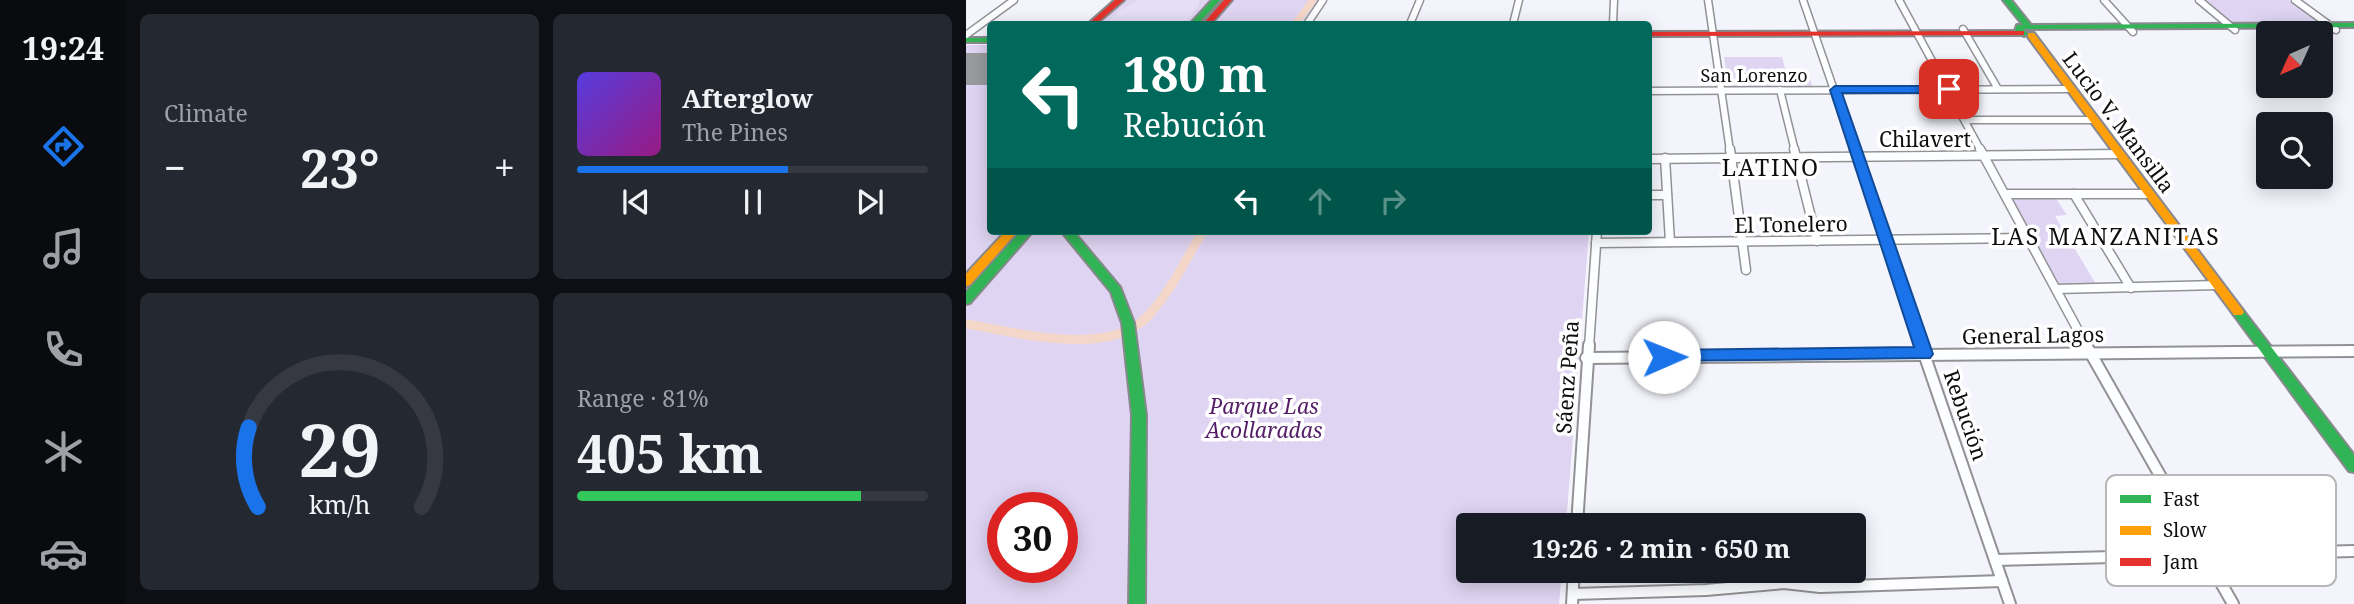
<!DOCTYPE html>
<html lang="en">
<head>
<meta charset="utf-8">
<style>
  body { margin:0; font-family:"Noto Serif",serif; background:#242831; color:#f1f3f6; height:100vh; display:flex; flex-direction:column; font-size:26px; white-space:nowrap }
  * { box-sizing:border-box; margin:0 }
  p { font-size:23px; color:#9ea1a6 }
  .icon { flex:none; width:38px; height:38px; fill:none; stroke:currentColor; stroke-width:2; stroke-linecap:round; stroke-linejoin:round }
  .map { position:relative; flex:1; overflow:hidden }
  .panel { display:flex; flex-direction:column; gap:14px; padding:14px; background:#0d0f14; width:840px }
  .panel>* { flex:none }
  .top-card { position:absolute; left:21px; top:21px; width:665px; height:214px; border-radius:7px; box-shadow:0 4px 18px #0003; background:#00695c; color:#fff; overflow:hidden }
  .needle { width:46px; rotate:225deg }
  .buttons { position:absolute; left:1290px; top:21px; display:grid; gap:14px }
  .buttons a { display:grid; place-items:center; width:77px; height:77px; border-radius:7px; background:#171b24; box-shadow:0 4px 18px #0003; font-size:35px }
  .speed { position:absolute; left:21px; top:492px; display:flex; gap:14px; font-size:35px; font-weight:700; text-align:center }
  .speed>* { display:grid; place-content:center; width:91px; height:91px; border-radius:50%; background:#171b24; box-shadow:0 4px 18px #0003; line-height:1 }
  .speed .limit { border:10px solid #d22; background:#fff; color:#111 }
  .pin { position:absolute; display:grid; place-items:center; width:60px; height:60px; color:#fff; margin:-30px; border-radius:14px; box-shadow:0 4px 10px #0006 }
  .me { position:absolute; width:77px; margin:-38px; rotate:89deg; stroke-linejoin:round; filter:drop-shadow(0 0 5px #0008) }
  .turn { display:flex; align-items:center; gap:24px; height:147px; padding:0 21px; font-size:32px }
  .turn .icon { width:91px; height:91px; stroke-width:2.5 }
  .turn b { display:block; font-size:49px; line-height:60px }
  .lanes { display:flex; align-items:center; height:66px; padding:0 21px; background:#0003; justify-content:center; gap:35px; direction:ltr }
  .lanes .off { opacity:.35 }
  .big { font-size:52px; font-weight:700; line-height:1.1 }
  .panel .card { flex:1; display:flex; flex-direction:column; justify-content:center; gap:10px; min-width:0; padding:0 24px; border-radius:10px; background:#242831 }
  .panel .dial { align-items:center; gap:0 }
  .dial svg { height:182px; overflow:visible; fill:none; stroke:#363941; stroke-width:7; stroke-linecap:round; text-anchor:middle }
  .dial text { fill:#f1f3f6; stroke:none }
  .song { display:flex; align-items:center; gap:21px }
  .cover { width:84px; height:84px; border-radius:10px; background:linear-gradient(135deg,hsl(250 70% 55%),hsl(310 70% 35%)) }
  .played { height:7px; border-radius:4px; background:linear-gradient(90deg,#1a73e8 60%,#363941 60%) }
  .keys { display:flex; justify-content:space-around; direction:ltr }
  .heat { display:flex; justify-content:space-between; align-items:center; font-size:38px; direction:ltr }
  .charge { height:10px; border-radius:5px; background:linear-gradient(90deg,#34c759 81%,#363941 0) }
  .panel .tiles { flex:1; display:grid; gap:14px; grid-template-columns:repeat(2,1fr) }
  .trip { position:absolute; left:490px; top:513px; width:410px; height:70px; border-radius:7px; background:#171b24; box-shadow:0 4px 18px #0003; font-weight:700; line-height:70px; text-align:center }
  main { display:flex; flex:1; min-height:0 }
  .tabs { display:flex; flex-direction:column; width:126px; justify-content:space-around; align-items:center; background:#090b0e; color:#9ea1a6 }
  .tabs .icon { width:49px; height:49px }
  .tabs .current { color:#1a73e8 }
  .tabs b { font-size:32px; color:#f1f3f6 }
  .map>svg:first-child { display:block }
  .green { fill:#dfd4f2; fill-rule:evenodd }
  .pitch { fill:#e4def6 }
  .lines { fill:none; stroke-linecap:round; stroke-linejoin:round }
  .canal-far1 { stroke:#f5d7ca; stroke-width:7 }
  .canal { stroke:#f5d7ca; stroke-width:9 }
  .building { fill:#999b9f }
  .street-far2-casing { stroke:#929295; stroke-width:9 }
  .street-far1-casing { stroke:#929295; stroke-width:11 }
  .street-casing { stroke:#929295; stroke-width:14 }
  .fast-casing { stroke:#88898c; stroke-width:4 }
  .slow-casing { stroke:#88898c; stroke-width:4 }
  .jam-casing { stroke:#88898c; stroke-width:4 }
  .street-far2 { stroke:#fdfeff; stroke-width:6 }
  .street-far1 { stroke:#fdfeff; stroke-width:8 }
  .street { stroke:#fdfeff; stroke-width:10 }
  .fast { fill:#30b455; fill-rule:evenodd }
  .slow { fill:#ff9f0a; fill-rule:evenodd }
  .jam { fill:#e5322d; fill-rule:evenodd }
  .route { fill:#1a73e8; stroke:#114b97; stroke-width:2 }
  .labels { text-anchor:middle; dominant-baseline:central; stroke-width:7; stroke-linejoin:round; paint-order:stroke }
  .far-street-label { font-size:18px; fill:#0e0e0e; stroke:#fff }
  .street-label { font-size:21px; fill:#0e0e0e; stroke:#fff }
  .park-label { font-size:21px; font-style:italic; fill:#541e67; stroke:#fff }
  .neighbourhood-label { font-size:23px; letter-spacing:2px; fill:#0e0e0e; stroke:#fff }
  .key { fill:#fff; stroke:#b7b7b7; stroke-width:2 }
  .key-label { font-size:19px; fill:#0e0e0e }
</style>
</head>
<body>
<main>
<nav class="tabs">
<b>19:24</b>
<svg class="icon current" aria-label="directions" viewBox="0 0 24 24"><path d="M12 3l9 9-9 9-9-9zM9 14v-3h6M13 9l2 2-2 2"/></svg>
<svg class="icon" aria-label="music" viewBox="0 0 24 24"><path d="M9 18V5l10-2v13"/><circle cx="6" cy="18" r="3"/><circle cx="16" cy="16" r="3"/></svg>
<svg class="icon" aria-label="phone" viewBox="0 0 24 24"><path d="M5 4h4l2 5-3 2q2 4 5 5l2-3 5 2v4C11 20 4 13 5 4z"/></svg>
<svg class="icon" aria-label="climate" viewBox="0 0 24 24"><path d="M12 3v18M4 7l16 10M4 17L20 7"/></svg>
<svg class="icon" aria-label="car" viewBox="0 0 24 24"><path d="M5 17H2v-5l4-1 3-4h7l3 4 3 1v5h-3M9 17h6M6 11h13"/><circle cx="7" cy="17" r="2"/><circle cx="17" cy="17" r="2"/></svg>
</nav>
<section class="panel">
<div class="tiles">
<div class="card"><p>Climate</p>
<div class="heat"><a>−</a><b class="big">23°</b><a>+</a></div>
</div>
<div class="card">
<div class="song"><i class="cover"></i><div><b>Afterglow</b><p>The Pines</p></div></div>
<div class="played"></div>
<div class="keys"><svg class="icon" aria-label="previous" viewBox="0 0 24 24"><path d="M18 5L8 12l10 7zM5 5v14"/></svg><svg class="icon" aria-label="pause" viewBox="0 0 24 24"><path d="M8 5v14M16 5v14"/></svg><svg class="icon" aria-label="next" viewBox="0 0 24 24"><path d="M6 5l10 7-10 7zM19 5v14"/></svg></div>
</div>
<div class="card dial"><svg viewBox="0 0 100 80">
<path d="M14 69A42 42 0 1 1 86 69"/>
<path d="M14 69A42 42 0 0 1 10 34" stroke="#1a73e8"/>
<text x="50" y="56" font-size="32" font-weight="700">29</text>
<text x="50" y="72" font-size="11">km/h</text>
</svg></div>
<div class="card"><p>Range · 81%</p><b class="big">405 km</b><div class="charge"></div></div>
</div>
</section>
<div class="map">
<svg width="1388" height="604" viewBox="0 0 1388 604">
  <rect width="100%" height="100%" fill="#f4f5fc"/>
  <g class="green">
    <polygon points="160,0 352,0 335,24 133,24"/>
    <polygon points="1238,0 1323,0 1355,24 1267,25"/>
    <path d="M0,45h24v186h599l-23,294h-98v45l94,1 -3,33h-593zM37,508h59v59h-59z"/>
    <polygon points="758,57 816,57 821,75 843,75 846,86 762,86"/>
    <polygon points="1045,197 1089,197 1101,215 1089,216 1130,284 1093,284"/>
  </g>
  <path class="pitch" d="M173,0h60c1,9 -11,18 -17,24h-77l16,-15z"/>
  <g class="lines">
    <polyline class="canal-far1" points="329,24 347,0"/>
    <path class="canal" d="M0,324c50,8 141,34 181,-7 23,-24 39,-58 56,-86"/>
  </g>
  <rect class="building" x="0" y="53" width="24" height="32"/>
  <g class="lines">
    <g class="street-far2-casing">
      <g id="street-far2">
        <polyline points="742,0 764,151"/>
        <polyline points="837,0 889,151"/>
        <polyline points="933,0 1015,151"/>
        <polyline points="1138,0 1167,32"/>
        <polyline points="1233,0 1269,30"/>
        <polyline points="1329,0 1370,30"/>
        <polyline points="341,24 357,0"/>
        <polyline points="444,24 454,0"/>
        <polyline points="547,24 553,0"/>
        <polyline points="647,24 648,0"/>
        <polyline points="997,29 1032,89"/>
        <polyline points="0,35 48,0"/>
        <polyline points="814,90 829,151"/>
        <polyline points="682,91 1103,89"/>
        <polyline points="999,120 1127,120"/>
      </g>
    </g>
    <g class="street-far1-casing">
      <g id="street-far1">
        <polyline points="764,149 780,270"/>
        <polyline points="828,149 851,241"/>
        <polyline points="888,149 956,347"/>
        <polyline points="1014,149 1121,347"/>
        <polyline points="699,158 704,242"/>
        <polyline points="682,159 1153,154"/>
        <polyline points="1039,194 1182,194"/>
        <polyline points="1108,194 1165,288"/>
        <polyline points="682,195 701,195"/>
        <polyline points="630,243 1063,238"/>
        <polyline points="1090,289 1252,285"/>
        <polyline points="623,347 631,231"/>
      </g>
    </g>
    <g class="street-casing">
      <g id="street">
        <polyline points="955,345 1044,604"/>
        <polyline points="1120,345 1267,604"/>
        <polyline points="620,358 1388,351"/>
        <polyline points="611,525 623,345"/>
        <polyline points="1029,560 1388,551"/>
        <polyline points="607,594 740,590 818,583 854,587 1036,581"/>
        <polyline points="606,604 608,570"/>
      </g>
    </g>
    <g class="fast-casing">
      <g id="fast">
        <polygon points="246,0 254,0 232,24 224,24"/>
        <polygon points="1037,0 1045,0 1065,25 1388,23 1388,27 1057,29 1062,34 1058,36 1049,31 1051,25 1057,25"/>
        <rect x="0" y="38" width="24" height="4"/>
        <polygon points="55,231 67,231 4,303 0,304 0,292"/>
        <polygon points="95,231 107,231 154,287 168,323 180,415 179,604 163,604 166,415 156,323 145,292"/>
        <polygon points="1272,307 1276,309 1388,455 1388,472 1383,471 1268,315 1266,312"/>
      </g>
    </g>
    <g class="slow-casing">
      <g id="slow">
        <polygon points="1062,33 1068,33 1276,309 1278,312 1276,315 1268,315 1062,37"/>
        <polygon points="40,231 52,231 4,285 0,286 0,274"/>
      </g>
    </g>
    <g class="jam-casing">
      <g id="jam">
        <polygon points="149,0 158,0 130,24 122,24"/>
        <polygon points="258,0 266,0 245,24 237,24"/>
        <polygon points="1058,31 1058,35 1055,35 682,36 682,32"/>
      </g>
    </g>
    <use href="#street-far2" class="street-far2"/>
    <use href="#street-far1" class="street-far1"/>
    <use href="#street" class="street"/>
    <use href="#fast" class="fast"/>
    <use href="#slow" class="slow"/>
    <use href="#jam" class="jam"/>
  </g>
  <polygon class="route" points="869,86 983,86 988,89 983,93 876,93 967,354 964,358 692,361 690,357 692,352 698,350 948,347 864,90"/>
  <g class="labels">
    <g class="far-street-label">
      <text x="788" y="75">San Lorenzo</text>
    </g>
    <g class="street-label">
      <text transform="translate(1153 122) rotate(53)">Lucio V. Mansilla</text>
      <text x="959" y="139">Chilavert</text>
      <text transform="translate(825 224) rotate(-1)">El Tonelero</text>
      <text transform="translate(1067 335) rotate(-1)">General Lagos</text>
      <text transform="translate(601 377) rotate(-86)">Sáenz Peña</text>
      <text transform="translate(1000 415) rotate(71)">Rebución</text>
    </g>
    <g class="park-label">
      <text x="298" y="406">Parque Las<tspan x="298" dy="24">Acollaradas</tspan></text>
    </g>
    <g class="neighbourhood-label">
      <text x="805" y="167">LATINO</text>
      <text x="1140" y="236">LAS MANZANITAS</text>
    </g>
  </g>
  <rect x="1140" y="475" width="230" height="111" rx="10" class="key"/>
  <rect x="1154" y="495" width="31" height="8" fill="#30b455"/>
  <rect x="1154" y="526" width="31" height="9" fill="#ff9f0a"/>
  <rect x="1154" y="558" width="31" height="8" fill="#e5322d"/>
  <g class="key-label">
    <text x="1197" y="506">Fast</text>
    <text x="1197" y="537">Slow</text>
    <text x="1197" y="569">Jam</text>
  </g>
</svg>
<div class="buttons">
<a><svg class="needle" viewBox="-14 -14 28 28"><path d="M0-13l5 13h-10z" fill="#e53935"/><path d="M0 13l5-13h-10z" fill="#9ea1a6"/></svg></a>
<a><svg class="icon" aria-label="search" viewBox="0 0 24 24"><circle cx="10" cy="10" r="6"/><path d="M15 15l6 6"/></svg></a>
</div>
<div class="speed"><div class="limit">30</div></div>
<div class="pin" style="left:983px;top:89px;background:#d93025"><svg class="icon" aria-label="arrive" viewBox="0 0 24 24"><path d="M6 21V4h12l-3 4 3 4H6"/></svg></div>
<svg class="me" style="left:698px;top:357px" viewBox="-20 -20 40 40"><circle r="19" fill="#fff"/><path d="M0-13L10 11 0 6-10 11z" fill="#1a73e8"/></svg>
<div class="trip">19:26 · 2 min · 650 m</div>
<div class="top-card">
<div class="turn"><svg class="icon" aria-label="left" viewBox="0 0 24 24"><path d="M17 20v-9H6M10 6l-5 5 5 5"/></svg><div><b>180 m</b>Rebución</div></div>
<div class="lanes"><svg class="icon" aria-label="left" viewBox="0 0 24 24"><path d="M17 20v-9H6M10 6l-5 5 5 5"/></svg><svg class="icon off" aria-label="ahead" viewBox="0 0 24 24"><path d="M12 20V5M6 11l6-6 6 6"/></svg><svg class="icon off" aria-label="right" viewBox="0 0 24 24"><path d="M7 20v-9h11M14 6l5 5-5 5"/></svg></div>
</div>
</div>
</main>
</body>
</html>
